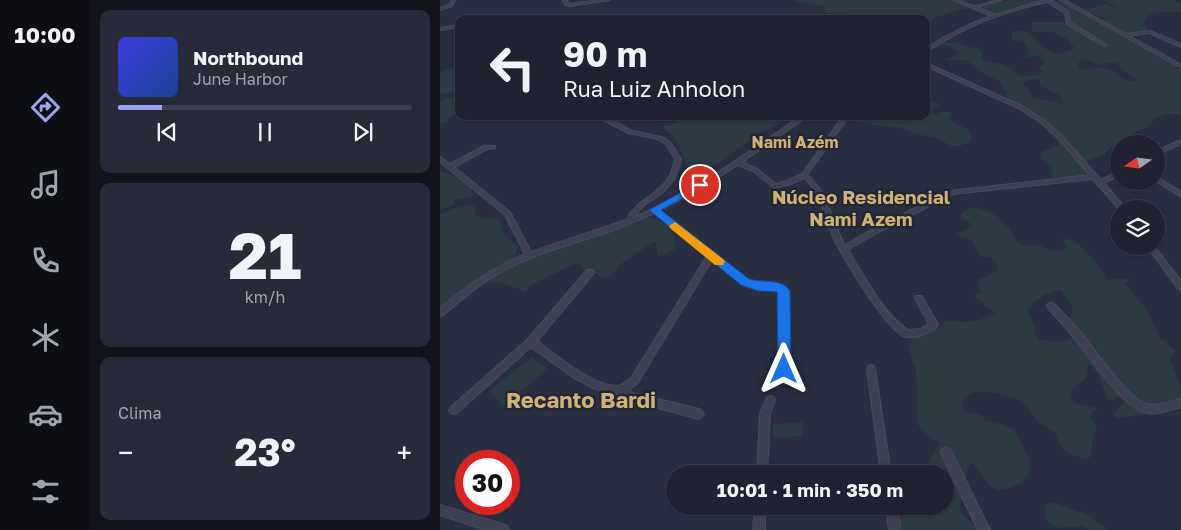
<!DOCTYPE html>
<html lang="pt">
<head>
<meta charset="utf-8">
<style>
  body { margin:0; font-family:"Golos Text",sans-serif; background:#282a39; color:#f1f3f6; height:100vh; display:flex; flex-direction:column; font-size:19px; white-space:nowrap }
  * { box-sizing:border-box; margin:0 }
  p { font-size:16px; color:#a2a4ab }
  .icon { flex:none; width:28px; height:28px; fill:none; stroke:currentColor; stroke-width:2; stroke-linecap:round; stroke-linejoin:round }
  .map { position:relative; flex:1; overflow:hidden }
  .sheet { display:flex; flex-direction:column; gap:10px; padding:10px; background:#12131b; width:350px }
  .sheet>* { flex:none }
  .banner { position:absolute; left:15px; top:15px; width:475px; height:105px; border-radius:10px; box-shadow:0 1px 4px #0004,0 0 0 1px #3d3f4d; background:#202231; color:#f1f3f6; overflow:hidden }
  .needle { width:32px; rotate:256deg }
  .fabs { position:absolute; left:670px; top:135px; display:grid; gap:10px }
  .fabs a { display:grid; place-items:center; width:55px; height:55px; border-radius:50%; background:#202231; box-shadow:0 1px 4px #0004,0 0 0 1px #3d3f4d; font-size:25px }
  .speed { position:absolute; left:15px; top:450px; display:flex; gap:10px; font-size:25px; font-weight:700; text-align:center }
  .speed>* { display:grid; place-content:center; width:65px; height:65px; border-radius:50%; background:#202231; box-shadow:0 1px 4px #0004,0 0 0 1px #3d3f4d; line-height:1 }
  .speed .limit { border:8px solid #d22; background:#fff; color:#111 }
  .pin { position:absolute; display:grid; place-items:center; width:42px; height:42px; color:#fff; margin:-21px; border:2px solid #fff; border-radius:50%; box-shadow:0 1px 5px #0007 }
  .me { position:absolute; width:55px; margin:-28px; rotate:0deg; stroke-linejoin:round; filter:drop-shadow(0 0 4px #0008) }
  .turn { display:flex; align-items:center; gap:18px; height:105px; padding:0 25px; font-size:22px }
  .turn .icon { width:65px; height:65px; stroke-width:2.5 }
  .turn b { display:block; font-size:35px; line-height:42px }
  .big { font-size:38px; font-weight:700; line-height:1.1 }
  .sheet .widget { flex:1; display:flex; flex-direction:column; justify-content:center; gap:8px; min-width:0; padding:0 18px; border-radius:10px; background:#282a39 }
  .sheet .dial { align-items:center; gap:0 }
  .dial b { font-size:65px; line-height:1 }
  .song { display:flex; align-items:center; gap:15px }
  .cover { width:60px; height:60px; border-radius:8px; background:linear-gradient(135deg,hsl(240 70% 55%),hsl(220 70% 35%)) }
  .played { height:5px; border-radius:2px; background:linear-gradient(90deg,#9ca6ef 15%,#3d3f4d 15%) }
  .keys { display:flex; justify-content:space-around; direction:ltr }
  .heat { display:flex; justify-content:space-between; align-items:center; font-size:28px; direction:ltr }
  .trip { position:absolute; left:226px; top:465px; width:288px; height:50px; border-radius:25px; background:#202231; box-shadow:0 1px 4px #0004,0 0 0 1px #3d3f4d; font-weight:700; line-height:50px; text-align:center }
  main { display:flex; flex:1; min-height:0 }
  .tabs { display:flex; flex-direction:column; width:90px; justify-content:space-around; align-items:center; background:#0d0e14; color:#a2a4ab }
  .tabs .icon { width:35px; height:35px }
  .tabs .active { color:#9ca6ef }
  .tabs b { font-size:22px; color:#f1f3f6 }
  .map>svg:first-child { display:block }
  .green { fill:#2c3a42; fill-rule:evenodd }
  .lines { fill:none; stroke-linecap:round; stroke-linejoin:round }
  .minor-casing { stroke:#484a5a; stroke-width:2 }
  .minor { fill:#3e4151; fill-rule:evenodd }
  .route { fill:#1a73e8; stroke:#114b97 }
  .slow { fill:#f59e0b }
  .labels { text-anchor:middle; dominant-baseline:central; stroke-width:5; stroke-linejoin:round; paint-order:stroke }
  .far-neighbourhood-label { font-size:16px; font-weight:bold; fill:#cdb274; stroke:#232636 }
  .neighbourhood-label { font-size:19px; font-weight:bold; fill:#cdb274; stroke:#232636 }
  .near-neighbourhood-label { font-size:22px; font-weight:bold; fill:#cdb274; stroke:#232636 }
</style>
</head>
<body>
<main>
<nav class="tabs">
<b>10:00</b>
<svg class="icon active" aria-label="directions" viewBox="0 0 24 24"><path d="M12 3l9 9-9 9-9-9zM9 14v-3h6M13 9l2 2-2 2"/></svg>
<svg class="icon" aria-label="music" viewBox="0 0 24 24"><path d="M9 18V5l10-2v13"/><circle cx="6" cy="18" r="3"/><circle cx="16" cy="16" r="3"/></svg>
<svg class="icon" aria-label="phone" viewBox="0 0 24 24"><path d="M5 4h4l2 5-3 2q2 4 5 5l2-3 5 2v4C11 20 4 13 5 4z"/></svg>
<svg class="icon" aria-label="climate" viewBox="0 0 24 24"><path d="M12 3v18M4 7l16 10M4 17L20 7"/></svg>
<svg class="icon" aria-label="car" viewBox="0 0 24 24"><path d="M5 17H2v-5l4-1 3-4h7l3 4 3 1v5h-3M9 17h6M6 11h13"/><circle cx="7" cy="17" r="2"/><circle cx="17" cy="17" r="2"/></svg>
<svg class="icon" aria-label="filters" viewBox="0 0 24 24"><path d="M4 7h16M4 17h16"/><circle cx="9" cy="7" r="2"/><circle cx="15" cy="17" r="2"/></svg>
</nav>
<section class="sheet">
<div class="widget">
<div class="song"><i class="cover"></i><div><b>Northbound</b><p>June Harbor</p></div></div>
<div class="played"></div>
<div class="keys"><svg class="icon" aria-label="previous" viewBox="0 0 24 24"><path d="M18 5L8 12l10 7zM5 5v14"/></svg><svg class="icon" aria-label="pause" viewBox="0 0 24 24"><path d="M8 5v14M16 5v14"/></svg><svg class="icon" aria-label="next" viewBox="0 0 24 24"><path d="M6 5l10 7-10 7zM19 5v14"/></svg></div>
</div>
<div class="widget dial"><b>21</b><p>km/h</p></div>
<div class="widget"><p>Clima</p>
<div class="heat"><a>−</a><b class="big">23°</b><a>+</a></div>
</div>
</section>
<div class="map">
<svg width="741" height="530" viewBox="0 0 741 530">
  <rect width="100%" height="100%" fill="#2a2e41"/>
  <g class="green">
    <path d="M354,0h173v2l10,5 -2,2h-13l-36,12v-2h-70c-10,-9 -23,-3 -33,-7l3,-2 -2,-3 -27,-5z"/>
    <path d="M569,0h46l47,20 3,-2 -22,-8 23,-6 16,6 -17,-10h70l6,3v9h-23l-11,4 -3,7 4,8 -18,1 -3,2 38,19 4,5 12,6v52l-3,-2h-10l-13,4 -7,9 -12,5 -4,5 -19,8 -8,9 -18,7c0,3 0,9 -1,12 -4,7 -35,13 -43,12l10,-5 -2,-5 1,-8 -11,-8 -1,-5 3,-3 17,-6 -13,-13 3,-5c-9,-15 -29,-20 -44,-26l-1,-3 2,-5 -8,-12 -21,-10 -11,-11h-23l16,-6 -9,-7 -12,-4 21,-1 2,4 16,2 5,5 -2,5 2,2 23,5 14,11 17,-1 5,-3 -3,-5 6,-4v-2l-8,-5 -15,3 7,-6v-3l-7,-9 -10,-1v-8c22,-8 26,19 45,22 5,1 10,-5 18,-5l-6,-9 -17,-8h-20v-9l2,-1h35l1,-10 -10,-2 -3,-7c-24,-3 -56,21 -76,5l17,-6 13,-1zM644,59l13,5 21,-2 2,6 18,13c-13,3 -20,-9 -32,-13 -10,-3 -17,4 -27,0l-1,-5zM598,79l2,1v6l21,10 2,8 -32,-7v-5l-7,-7v-4z"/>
    <polygon points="19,66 19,91 0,95 0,72"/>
    <polygon points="9,98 16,99 18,105 14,110 15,114 9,118 7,122 0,124 0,101"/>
    <polygon points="486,98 501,105 490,112 496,115 500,112 510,112 512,115 508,119 527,129 532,138 530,142 520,146 510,146 500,139 473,133 461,128 427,124 416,121 425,116 486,116"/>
    <path d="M249,116h110c-18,5 -37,16 -52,26 -15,8 -37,38 -57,24 -7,-5 -8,-13 -11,-20 -3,-8 -11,-14 -17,-20l10,-2z"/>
    <path d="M0,171c13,4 29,9 33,23l-3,4 -16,1v5l-14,6z"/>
    <path d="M33,205l3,3 -1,7 7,4h19c-2,13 7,20 17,27l-3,10 2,6c29,-8 57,-18 85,-29 12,-5 27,-14 40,-15 22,-1 35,10 33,31l-8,5 -9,2 -2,-14h-3l-35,24 -4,7 -9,6 -12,-7 -11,-3 -2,-5 -3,-1 -44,21 -9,8c-27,-13 -34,-13 -58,5 -9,7 -18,12 -26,19v-102l19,-7z"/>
    <path d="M534,207l17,5 6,4 13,13 8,14 6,3 15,-1 10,5 13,1 5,-5 -6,-7c3,0 9,0 12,1 8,6 32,30 33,40l17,-2 9,2 -8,3 22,25 14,30 15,12 -5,10 11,28v15l-30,10 -36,6v-7l10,-11 -5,-3 -8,2 -5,-2c-4,-11 -8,-27 -18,-33l-3,13 -13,11 -3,6c5,14 17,7 27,13l-8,8 1,3 7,6 -4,13 -2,19 -5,2 -12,-3 -10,-5 -10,-19 -16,-10 -10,-14 -11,-9 -27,-7 -19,1 -9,8 1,9 6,4h12l4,7c10,2 22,3 29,10 4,3 6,9 8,13 9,18 15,31 -7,41 -4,2 -10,5 -15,5 -16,-2 -18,-21 -30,-28l-8,29 -2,21 19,18h-81v-24h47v-4l5,-1c5,-10 -5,-18 -5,-27 -8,0 -13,-4 -17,-11l12,-21 -9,-3 -13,-14 -2,-54 -7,-21 3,-12 17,-9 12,-1 4,-7 27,1 24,-8 -22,-18 8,-4 -4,-8 1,-5 16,-7 3,-6 -7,-8 -10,-1 -11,-18 -17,-5 12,-4 6,-5 -2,-3 -8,-5 1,-5zM618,290h3c10,14 15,15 8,32l8,15 -16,4 -22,-1 -4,-6c2,-11 -7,-16 -7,-26l14,-12z"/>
    <polygon points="92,357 108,369 63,406 49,391"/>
    <polygon points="363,422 363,436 333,438 333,424"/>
    <polygon points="612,502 647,514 667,530 648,530 642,526 620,528 607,522 604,512 605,505"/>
  </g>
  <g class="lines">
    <g class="minor-casing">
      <g id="minor">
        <polygon points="12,0 16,0 12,6 0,10 0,8 10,4"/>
        <polygon points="123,0 127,0 128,3 130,4 159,0 170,0 130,6 125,5"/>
        <path d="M514,0c7,0 13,5 20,6 6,0 19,-6 28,-6l-25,7 18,8 39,-12 13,-3h7l-3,1 17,10 2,11 37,23 -4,1 -36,-22 -2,-11 -18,-11c-31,7 -62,17 -91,32 -10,5 -19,12 -30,17v-3c21,-13 42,-24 65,-32z"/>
        <polygon points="620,0 625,0 685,34 710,31 741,44 741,47 709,33 689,36 741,65 741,68"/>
        <polygon points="19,25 19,27 0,30 0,28"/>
        <path d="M486,63l96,43 22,14 18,16 39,44 18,-9v5l-15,7 22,26h-7l-26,-30 -140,15 -78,40 -27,16c16,26 35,63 60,80l12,-1 9,-5 -14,-26 1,-2h6l16,29c-4,5 -10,8 -16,10 -6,2 -13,3 -19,1 -19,-9 -63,-83 -72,-104 -8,-19 -10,-40 -27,-54l-13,6 -16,4 -22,-17 -15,-6 -38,24 -41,22 89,69 10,3 23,1c4,1 5,4 7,7v78l-2,13 -3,1 -3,-1 -2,-3 2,-87 -1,-2 -21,-1 -16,-5 -30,-24 -75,124 -8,6 4,3 66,16 3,2 2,3 -2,3 -3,2 -68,-18 -12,-7 -9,-1 -15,-4 -24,-13 -40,-29 -74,66 -3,1 -3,-1 -2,-3 2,-3 77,-68 59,-69h6l1,2 -1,2 -56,67c18,14 57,46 81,45 4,-1 9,-5 13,-8l76,-122 -53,-43 -37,16 -74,24 -29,12 -29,16 -42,34 -3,1v-8c26,-22 53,-41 85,-54l-20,-39 -65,-53v-5l10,7 34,-18h11v2l-8,1 -33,18 56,45 21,40 95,-32c9,-18 28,-23 40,-39 6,-6 7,-14 9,-22l-9,-15 -8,-5 -30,-6 -32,-17h8l28,15 30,6 8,5 11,17c-4,19 -10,28 -26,39 -8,5 -16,10 -20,19 59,-26 113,-64 166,-101h7l-66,46 15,7 19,15 11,-3 15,-7 41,-58h6l-42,59c23,18 24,47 38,70l26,-15 79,-39 140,-16 -32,-37 -18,-16 -22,-14 -92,-42z"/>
        <polygon points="741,140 741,144 716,155 716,151"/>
        <polygon points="716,176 741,192 741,197 716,181"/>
        <polygon points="707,246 714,246 741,281 741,290 738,289"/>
        <path d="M611,303l3,1c10,10 20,20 29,31 14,17 44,63 63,69 11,3 25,-3 35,-5v8c-11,3 -23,8 -34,6 -26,-6 -54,-53 -71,-73 -9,-11 -18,-21 -28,-32l-1,-2 1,-2z"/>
        <polygon points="431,365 434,366 435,369 451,474 441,474 427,369 428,366"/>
        <polygon points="330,396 333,397 335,400 330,414 327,474 317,474 320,414 327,397"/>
        <polygon points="506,448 510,449 550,530 538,530 501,453 502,449"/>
        <polygon points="0,505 63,524 67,526 69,530 45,530 0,515"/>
        <polygon points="315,506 325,506 325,530 313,530"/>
        <polygon points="446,506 457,506 461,530 449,530"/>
      </g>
    </g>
    <use href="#minor" class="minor"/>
  </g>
  <path class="route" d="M260,182l3,1v4l-42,23 88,69c14,4 33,-1 41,12l1,78 -2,4 -5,2 -4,-2 -2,-4 -1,-77 -19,-1 -17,-6 -92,-75z"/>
  <polygon class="slow" points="235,222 283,259 285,262 283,265 275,265 231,229 229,226"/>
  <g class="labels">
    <g class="far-neighbourhood-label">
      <text x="355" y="142">Nami Azém</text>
    </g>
    <g class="neighbourhood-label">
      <text x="421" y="196">Núcleo Residencial<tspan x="421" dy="22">Nami Azem</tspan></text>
    </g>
    <g class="near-neighbourhood-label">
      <text x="141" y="399">Recanto Bardi</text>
    </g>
  </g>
</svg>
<div class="fabs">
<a><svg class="needle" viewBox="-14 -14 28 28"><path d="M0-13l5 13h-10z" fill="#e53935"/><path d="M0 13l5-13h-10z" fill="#a2a4ab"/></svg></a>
<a><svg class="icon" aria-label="layers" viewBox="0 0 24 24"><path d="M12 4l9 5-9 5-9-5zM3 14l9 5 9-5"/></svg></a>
</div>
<div class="speed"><div class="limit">30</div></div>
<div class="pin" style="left:260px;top:185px;background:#d93025"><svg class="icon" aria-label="arrive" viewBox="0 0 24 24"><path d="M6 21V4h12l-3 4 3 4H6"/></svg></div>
<svg class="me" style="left:344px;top:369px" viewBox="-20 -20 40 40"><path d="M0-17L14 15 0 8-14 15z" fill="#1a73e8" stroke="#fff" stroke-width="4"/></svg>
<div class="trip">10:01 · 1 min · 350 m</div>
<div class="banner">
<div class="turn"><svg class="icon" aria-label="left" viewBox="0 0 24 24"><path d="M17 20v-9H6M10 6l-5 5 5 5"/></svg><div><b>90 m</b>Rua Luiz Anholon</div></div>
</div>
</div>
</main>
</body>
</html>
